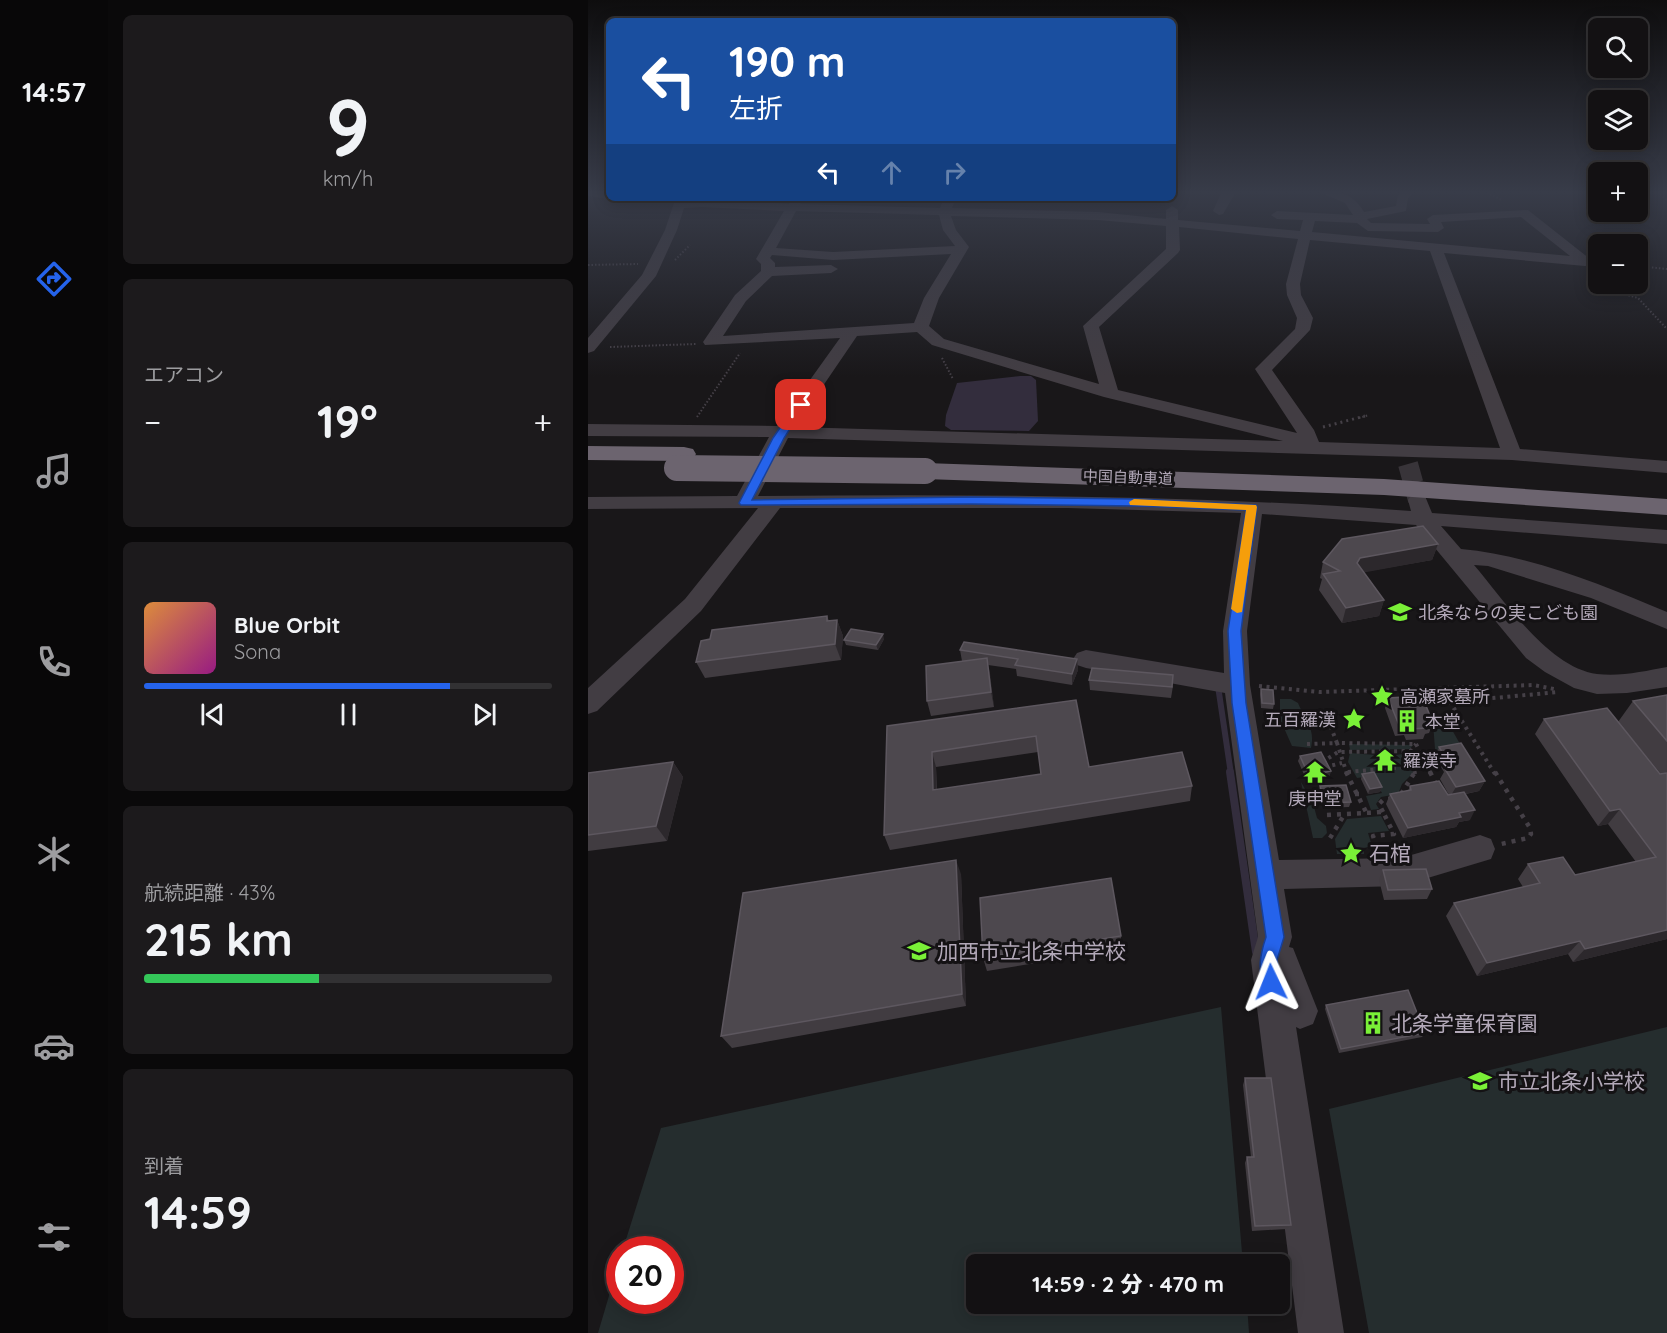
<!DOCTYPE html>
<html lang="ja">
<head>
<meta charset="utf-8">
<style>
  body { margin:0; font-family:Quicksand,"Noto Sans JP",sans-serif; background:#1c1a1c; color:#f1f3f6; height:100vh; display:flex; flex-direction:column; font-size:22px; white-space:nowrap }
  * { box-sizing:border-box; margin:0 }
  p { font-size:20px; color:#9d9da0 }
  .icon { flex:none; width:33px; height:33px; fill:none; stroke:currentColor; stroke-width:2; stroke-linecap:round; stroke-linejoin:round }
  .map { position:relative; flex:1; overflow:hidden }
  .drawer { display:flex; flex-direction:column; gap:15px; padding:15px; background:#0a090a; width:480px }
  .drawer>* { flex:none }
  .banner { position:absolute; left:18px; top:18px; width:570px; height:183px; border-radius:9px; box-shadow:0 3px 15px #0003,0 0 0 2px #323133; background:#1a4fa0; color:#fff; overflow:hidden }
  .fabs { position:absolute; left:1000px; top:18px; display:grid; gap:12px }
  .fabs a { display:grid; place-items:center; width:60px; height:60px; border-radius:9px; background:#131113; box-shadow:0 3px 15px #0003,0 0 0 2px #323133; font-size:30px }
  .speed { position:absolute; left:18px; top:1236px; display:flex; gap:12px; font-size:30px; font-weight:700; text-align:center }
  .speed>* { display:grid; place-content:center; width:78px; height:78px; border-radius:50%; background:#131113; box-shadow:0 3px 15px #0003,0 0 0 2px #323133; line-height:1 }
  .speed .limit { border:9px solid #d22; background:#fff; color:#111 }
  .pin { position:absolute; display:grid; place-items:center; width:51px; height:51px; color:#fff; margin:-26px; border-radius:12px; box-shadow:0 3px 9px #0006 }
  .me { position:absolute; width:66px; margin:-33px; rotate:358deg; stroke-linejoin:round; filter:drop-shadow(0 0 4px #0008) }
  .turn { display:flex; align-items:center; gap:21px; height:126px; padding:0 24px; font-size:27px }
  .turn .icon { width:78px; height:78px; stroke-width:2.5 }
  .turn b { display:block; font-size:42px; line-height:51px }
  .lanes { display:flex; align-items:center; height:57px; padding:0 24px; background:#0003; justify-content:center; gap:30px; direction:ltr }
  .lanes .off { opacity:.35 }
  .big { font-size:45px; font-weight:800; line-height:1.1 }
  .drawer .card { flex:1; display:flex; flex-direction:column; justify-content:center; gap:9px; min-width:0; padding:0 21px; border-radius:9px; background:#1c1a1c }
  .drawer .dial { align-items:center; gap:0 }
  .dial b { font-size:78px; line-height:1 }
  .song { display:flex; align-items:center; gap:18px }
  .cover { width:72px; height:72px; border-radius:9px; background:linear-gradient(135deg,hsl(30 70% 55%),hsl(310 70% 35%)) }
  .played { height:6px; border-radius:3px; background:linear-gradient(90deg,#2563eb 75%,#323133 75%) }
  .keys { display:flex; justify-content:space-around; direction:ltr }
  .heat { display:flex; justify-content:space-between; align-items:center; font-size:33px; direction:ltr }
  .charge { height:9px; border-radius:4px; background:linear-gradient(90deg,#34c759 43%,#323133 0) }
  .trip { position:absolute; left:378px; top:1254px; width:324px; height:60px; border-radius:9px; background:#131113; box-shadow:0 3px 15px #0003,0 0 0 2px #323133; font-weight:800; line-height:60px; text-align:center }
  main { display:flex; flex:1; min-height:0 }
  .tab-bar { display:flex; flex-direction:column; width:108px; justify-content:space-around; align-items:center; background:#080708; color:#9d9da0 }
  .tab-bar .icon { width:42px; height:42px }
  .tab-bar .active { color:#2563eb }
  .tab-bar b { font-size:27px; color:#f1f3f6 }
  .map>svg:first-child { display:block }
  .green { fill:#252d2e }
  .water { fill:#332d3d }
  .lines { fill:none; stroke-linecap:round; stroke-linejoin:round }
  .stream-far1 { stroke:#332d3d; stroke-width:6 }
  .stream { stroke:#332d3d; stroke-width:8 }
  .minor-tunnel { stroke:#383439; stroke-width:20; stroke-dasharray:20 10; stroke-linecap:butt }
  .path-far3 { stroke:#454047; stroke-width:2; stroke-dasharray:1.5 2; stroke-linecap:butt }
  .path-far2 { stroke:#454047; stroke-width:3; stroke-dasharray:2 4; stroke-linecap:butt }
  .path-far1 { stroke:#454047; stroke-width:4; stroke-dasharray:3 4.5; stroke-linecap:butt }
  .path { stroke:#454047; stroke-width:4.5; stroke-dasharray:4 6; stroke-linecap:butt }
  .minor { fill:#423d43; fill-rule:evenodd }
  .highway { fill:#6c646f; fill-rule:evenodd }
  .highway-bridge { stroke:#6c646f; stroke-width:26 }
  .wall { fill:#413c41; fill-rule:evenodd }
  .shaded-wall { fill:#2c282c }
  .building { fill:#4d484e; stroke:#5d575f; stroke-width:1.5; fill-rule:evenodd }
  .route { fill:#2563eb; stroke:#184099; stroke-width:1.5 }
  .slow { fill:#f59e0b }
  .labels { text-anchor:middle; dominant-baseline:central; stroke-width:6; stroke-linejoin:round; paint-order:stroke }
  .far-street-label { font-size:15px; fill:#b3a9b9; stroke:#141214 }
  .poi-label { font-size:18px; fill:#b3a9b9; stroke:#141214; text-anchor:start }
  .near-poi-label { font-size:21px; fill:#b3a9b9; stroke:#141214; text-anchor:start }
</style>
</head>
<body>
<main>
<nav class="tab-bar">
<b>14:57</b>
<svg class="icon active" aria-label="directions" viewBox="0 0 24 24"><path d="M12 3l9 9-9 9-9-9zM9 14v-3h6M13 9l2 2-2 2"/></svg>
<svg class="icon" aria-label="music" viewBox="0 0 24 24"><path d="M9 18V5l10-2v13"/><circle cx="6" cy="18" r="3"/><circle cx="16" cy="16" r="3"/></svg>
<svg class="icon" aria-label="phone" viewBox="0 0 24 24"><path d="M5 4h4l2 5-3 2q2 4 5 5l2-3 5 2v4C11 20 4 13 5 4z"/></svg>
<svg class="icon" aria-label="climate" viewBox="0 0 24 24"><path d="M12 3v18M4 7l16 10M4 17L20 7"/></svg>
<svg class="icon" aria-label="car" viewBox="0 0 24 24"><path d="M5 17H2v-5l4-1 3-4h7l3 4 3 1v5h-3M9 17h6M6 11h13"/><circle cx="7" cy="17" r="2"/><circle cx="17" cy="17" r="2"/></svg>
<svg class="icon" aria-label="filters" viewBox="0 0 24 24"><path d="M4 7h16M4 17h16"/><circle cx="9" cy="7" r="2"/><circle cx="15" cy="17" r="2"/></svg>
</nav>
<section class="drawer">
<div class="card dial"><b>9</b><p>km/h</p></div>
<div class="card"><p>エアコン</p>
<div class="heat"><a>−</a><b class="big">19°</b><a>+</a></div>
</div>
<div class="card">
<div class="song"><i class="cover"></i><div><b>Blue Orbit</b><p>Sona</p></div></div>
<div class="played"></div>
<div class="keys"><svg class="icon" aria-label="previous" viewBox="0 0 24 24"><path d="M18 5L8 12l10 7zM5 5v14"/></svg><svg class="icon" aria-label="pause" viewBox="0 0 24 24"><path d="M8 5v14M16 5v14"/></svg><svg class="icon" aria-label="next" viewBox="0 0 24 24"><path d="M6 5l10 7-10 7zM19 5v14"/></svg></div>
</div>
<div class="card"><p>航続距離 · 43%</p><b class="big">215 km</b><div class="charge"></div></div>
<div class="card"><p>到着</p><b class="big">14:59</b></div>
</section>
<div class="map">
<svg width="1079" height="1333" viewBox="0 0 1079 1333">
  <rect width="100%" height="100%" fill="#191719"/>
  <g class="green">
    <path d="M692,699h11l7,4c6,15 18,26 13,45l-19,-2 -12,-27z"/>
    <polygon points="849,719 859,721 876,751 851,754 847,749 845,723"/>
    <polygon points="761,744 825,745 822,749 762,750"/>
    <polygon points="762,753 801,756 815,754 823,764 825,773 814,784 810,794 793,797 788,804 791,809 783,810 778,796 794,793 784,776 769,778 760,762"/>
    <polygon points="713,782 725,803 729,818 738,826 739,833 734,838 725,838"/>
    <polygon points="793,816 801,831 780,833 784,846 776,848 776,854 749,854 747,839 759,819"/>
    <polygon points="633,1007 655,1264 388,1264 388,1304 659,1304 661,1333 10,1333 31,1262 32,1300 82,1300 82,1250 35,1249 73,1128"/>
    <polygon points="1079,1027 1079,1333 781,1333 741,1109"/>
  </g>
  <polygon class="water" points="432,376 443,376 448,380 450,421 441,431 363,430 357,426 358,415 369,383"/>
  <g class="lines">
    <polyline class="stream-far1" points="630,686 643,774"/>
    <polyline class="stream" points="642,772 668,952"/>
    <polyline class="minor-tunnel" points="820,464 830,500"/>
    <g class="path-far3">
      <polyline points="896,191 914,200"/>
      <polyline points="1073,191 1072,194 1079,200"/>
      <polyline points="87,260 102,245"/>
      <polyline points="0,265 50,264"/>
      <polyline points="1050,266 1079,269"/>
      <polyline points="1023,284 1036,294 1050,298 1079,329"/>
      <polyline points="22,347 108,344"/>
      <polyline points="354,358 365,379"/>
      <polyline points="109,417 152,353"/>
      <polyline points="771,418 781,415"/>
    </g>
    <polyline class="path-far2" points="735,427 777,416"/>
    <g class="path-far1">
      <polyline points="671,686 732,692 945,685 966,689"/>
      <polyline points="719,744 749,743 739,717"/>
      <polyline points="828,744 843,774"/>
      <polyline points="737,763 736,761 750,752 823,751"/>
      <polyline points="737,767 754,763"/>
      <polyline points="760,772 838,765"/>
      <polyline points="759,774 749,743 828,744"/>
      <polyline points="827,774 823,751 828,744"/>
      <polyline points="907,774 862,702 971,692"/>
    </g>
    <g class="path">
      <polyline points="758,772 779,814"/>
      <polyline points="842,772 848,784"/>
      <polyline points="907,772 942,828 943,834 940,838 913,844"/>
      <polyline points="757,794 771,794"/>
      <polyline points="813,794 827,772"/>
      <polyline points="795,812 791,804 795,800 805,798"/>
      <polyline points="739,815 795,812 806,834 785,836 790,850"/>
      <polyline points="742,838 756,815"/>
    </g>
    <g class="minor">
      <polygon points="0,191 21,191 21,198 23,198 21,199 0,196"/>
      <polygon points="634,191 646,191 646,195 635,214 631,215 625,211"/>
      <path d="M729,191c19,-2 37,3 47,21l32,-6 2,-11 5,-4h13l-8,7 -2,13 -39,8 4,4 59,1 -3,-5 6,-4 95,-5 62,49 2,3 -2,3 -5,1 -141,-13 76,196 147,12v12l-155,-13 -724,-22 -30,58c218,-2 435,-1 653,15l-3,-11 3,-4 7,-2 7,2 7,17 235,17v14l-226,-18 20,23c69,6 142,36 206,63v17l-76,-31 -103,-32 -14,-1c30,35 75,103 123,109 23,3 48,-3 70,-7v20l-40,6 -30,1 -23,-6 -29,-16 -19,-14 -110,-133 -154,-11 -15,117 3,54 29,175 122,-2 79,-23 11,4 4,10 -4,10 -90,27 -117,3 8,48 -3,10 4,1 25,63 -5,13 -13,5 -4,-2 48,306h-46l-47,-373 7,-23 -33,-244 -139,-25 -9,-3 -4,-6 4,-6 9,-3 138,23 -1,-42 18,-118 -173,-5h-288l-79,103 -104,100 -9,3v-26l97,-89 73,-91 -170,1v-12l149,-1 32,-59 -181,-1v-12l189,2 63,-88 -135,7 -2,-3 32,-47 26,-24v-7l-5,-5 28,-48 -82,-4 -18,1 -7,22 -21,46 -62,75 -6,2v-15l54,-63 23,-45 9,-27 -32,-1 -6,-4h64l89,6 3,-6h12l-4,6 140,4 4,-10h12l-4,10 146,4 68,7v-9l6,-4 6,4v10l122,11 3,-11 -26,-1 -6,-4 6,-4 76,4 -8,-12zM208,211l143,4 4,15 12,16 -122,6 -57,-4zM363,216l147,4 68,6v23l-83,77 16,58 -155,-45 -15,-13 10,-28 30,-51 -13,-17zM933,217l49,39 -258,-24 3,-11 42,2 11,8 70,1 6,-4 -3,-6zM591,227l119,12 -12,45 1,11 10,23 -2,11 -40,40 42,64 -179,-43 -19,-63 79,-74 2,-3zM722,240l120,11 70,197 -181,-6 -5,-12 -42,-60 38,-40 3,-12 -12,-23 -1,-11zM363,254l-27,44 -10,25 -191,13 23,-35 26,-25 59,-3 7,-4 -7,-4 -56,2v-4l-5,-5 2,-3 61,5zM329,332l15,13 172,52 179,44 -488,-14 62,-91z"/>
    </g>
    <g class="highway">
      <polygon points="0,446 96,447 105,449 108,454 105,459 96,461 0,460"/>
      <polygon points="337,463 796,479 1079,499 1079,515 796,495 337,479 328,476 324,471 328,466"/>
    </g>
    <polyline class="highway-bridge" points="89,468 337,471"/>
  </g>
  <g class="wall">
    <polygon points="850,544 844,560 775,572 796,600 791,616 754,623 731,590 734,579 732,578 735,562"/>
    <polygon points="239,616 241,621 249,620 255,636 253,660 117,678 108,662 122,639"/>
    <polygon points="296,639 290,650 258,645 256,640"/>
    <polygon points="372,650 489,659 490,670 484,685 429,676 428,669 400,665 406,707 343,716 339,701 376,661 374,661"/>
    <polygon points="501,680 585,686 583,698 502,690"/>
    <polygon points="673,689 686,704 685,709 673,708 672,694"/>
    <polygon points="1079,695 1079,939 985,962 980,954 889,976 858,916 866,903 935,887 930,879 940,864 987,875 1048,862 1020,824 1010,826 947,734 956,719 1072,774 1073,774 1030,722 1045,701"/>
    <polygon points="800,698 845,723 841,733 837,734 835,739 818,740 816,735 807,736 797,708"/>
    <path d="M488,700l13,67 103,19 -2,15 -300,49 -6,-15 3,-109zM450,752l3,22 -104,16 -1,-23z"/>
    <polygon points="851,747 897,781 891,791 878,794 882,820 871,822 868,827 815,838 798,804 802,794 820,791 822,786 861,795 852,779 856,772 847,757"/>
    <polygon points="712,756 743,771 741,777 719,781 710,761"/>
    <polygon points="85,762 95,777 79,841 0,851 0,773"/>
    <polygon points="774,774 794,787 792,792 780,794 773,779"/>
    <polygon points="732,786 763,802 761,807 735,808 731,791"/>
    <polygon points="795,870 844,889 839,899 796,900 791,880"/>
    <polygon points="373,874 378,1006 144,1048 133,1036"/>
    <polygon points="533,936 533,949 399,971 395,958"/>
    <polygon points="738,1005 837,1033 834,1037 751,1053 737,1009"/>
    <polygon points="657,1078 703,1225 699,1229 664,1231 657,1163 659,1157 663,1157 655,1085"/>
  </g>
  <g class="shaded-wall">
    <polygon points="850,544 844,560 768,574 769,563 772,558"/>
    <polygon points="796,600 791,616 754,623 758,608"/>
    <polygon points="249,620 255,636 253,660 247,644"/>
    <polygon points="295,634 296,639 290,650 288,645"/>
    <polygon points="399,658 402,673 406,707 403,692"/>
    <polygon points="489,659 490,670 484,685 484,674"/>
    <polygon points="344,752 348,767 349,805 345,790"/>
    <polygon points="85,762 95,777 79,841 68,826"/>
    <polygon points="743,771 741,777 719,781 721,776"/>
    <polygon points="897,781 891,791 862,797 868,787"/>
    <polygon points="794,787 792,792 780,794 782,789"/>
    <polygon points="1032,809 1020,824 1010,826 1022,811"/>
    <polygon points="887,810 882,820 871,822 868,827 815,838 820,828 871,813"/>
    <polygon points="368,860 373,874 378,1006 374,994"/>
    <polygon points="1079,930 1079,939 985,962 997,949"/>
    <polygon points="992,941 980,954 889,976 899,963"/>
  </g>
  <g class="building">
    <polygon points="835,526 850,544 772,558 769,563 796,600 758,608 735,574 752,571 735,562 754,539"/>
    <polygon points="239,616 239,621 249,620 247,644 108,662 113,641 122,639 124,630"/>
    <polygon points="263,629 295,634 288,645 256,640"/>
    <polygon points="376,642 489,659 484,674 427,665 430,659 372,650"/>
    <polygon points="399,658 403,692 339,701 338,666"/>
    <polygon points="504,668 585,675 584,687 501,680"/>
    <polygon points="673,689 685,690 686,704 674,703"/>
    <polygon points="1079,695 1079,741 1045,701"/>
    <polygon points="834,696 845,723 837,723 839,728 822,729 820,724 811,725 800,698"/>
    <path d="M488,700l13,67 93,-15 10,34 -308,49 3,-109zM448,736l5,38 -108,16 -1,-38z"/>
    <polygon points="1019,708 1072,774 1079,773 1079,930 997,949 992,941 899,963 866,903 952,883 940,864 975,857 987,875 1068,857 1032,809 1022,811 956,719"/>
    <polygon points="873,743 897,781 868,787 857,769 864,768 851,747"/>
    <polygon points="733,752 743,771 721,776 712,756"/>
    <polygon points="85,762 68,826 0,835 0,773"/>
    <polygon points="786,772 794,787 782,789 774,774"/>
    <polygon points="851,781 860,795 876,792 887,810 871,813 873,817 820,828 802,794 823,790 822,786"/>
    <polygon points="758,785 763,802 737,803 732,786"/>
    <polygon points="368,860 374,994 133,1036 155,893"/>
    <polygon points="838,869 844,889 800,890 795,870"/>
    <polygon points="523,878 533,936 395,958 392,898"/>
    <polygon points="820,990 837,1033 753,1049 738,1005"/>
    <polygon points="657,1078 683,1078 703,1225 667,1226 659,1157 666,1157"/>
  </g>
  <linearGradient id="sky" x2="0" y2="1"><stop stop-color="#0e0d0e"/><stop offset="0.51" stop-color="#383c49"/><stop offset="1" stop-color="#383c49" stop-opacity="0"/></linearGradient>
  <rect width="1079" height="377" fill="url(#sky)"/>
  <path class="route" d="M209,403l8,2 -21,33 -32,62 219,-3 166,2 119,6 1,2 -16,124 5,72 38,234 -7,23 4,22 -3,7 -7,3 -6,-3c-8,-19 -5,-34 1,-52l-34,-234 -4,-72 18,-121 -109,-4 -166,-2 -230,1 -2,-2 34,-65z"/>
  <polygon class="slow" points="546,499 668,505 669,507 654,612 649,613 643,609 658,510 542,505 541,502"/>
  <defs>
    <g id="school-bare" transform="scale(1.8)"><path d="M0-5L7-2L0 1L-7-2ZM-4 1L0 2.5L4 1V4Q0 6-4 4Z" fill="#7af037" stroke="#141214" stroke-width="2.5" paint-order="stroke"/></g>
    <g id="sight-bare" transform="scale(1.8)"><path d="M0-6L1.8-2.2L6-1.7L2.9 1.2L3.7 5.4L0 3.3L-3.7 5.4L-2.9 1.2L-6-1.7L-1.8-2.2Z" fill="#7af037" stroke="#141214" stroke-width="2.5" paint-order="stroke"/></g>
    <g id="building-bare" transform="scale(1.8)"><path d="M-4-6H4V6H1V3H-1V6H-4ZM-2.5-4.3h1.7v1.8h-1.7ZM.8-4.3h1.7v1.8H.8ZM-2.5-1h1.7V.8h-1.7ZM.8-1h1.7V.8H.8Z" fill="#7af037" stroke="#141214" stroke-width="2.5" paint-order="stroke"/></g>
    <g id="temple-bare" transform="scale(1.8)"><path d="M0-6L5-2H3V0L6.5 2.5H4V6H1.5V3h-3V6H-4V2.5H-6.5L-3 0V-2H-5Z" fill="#7af037" stroke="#141214" stroke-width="2.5" paint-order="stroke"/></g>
  </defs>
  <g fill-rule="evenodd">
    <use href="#school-bare" x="812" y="612"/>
    <use href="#sight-bare" x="794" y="696"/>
    <use href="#sight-bare" x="766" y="719"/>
    <use href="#building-bare" x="819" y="721"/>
    <use href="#temple-bare" x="797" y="760"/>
    <use href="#temple-bare" x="727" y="772"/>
    <use href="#sight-bare" x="763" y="853"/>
    <use href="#school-bare" x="331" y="951"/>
    <use href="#building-bare" x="785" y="1023"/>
    <use href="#school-bare" x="892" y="1081"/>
  </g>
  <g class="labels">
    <g class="far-street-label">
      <text transform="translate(540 477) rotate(2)">中国自動車道</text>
    </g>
    <g class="poi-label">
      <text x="830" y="612">北条ならの実こども園</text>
      <text x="812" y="696">高瀬家墓所</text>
      <text x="748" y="719" text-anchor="end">五百羅漢</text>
      <text x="837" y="721">本堂</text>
      <text x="815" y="760">羅漢寺</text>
      <text x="727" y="798" text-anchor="middle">庚申堂</text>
    </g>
    <g class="near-poi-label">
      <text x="781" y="853">石棺</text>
      <text x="349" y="951">加西市立北条中学校</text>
      <text x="803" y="1023">北条学童保育園</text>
      <text x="910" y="1081">市立北条小学校</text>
    </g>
  </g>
</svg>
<div class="fabs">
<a><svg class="icon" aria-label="search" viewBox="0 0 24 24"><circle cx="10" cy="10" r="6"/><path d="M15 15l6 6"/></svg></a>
<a><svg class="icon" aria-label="layers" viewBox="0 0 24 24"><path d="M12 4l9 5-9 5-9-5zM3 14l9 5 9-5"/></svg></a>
<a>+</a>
<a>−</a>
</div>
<div class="speed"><div class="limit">20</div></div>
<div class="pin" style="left:213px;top:405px;background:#d93025"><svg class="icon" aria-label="arrive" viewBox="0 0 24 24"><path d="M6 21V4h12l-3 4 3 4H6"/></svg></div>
<svg class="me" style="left:683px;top:982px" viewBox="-20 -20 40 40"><path d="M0-17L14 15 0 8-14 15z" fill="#2563eb" stroke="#fff" stroke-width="4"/></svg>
<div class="trip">14:59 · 2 分 · 470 m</div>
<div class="banner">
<div class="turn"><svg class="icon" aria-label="left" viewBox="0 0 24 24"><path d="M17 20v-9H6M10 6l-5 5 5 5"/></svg><div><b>190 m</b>左折</div></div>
<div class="lanes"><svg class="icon" aria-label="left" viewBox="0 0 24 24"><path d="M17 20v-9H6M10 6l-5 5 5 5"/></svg><svg class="icon off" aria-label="ahead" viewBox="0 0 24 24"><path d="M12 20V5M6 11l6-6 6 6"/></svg><svg class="icon off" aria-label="right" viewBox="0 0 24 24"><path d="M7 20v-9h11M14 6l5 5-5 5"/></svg></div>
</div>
</div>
</main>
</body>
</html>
